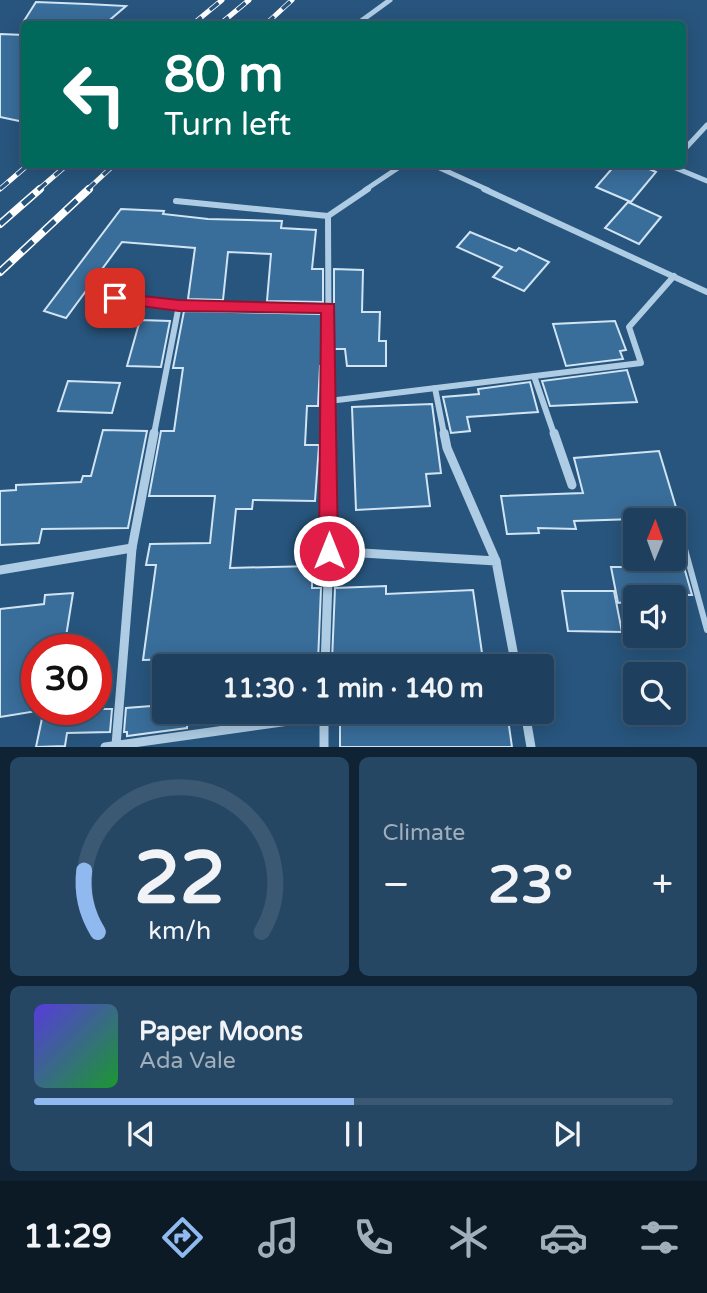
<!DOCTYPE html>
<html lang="en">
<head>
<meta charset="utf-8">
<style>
  body { margin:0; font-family:"Varela Round",sans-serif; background:#264764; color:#f1f3f6; height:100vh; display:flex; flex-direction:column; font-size:26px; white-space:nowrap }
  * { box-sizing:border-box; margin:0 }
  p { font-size:23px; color:#a1afbc }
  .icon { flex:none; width:38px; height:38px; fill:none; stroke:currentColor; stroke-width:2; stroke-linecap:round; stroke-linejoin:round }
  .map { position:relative; height:747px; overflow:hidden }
  .drawer { display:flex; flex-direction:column; gap:10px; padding:10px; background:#102334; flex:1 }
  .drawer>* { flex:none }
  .guide { position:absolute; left:21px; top:21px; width:665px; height:147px; border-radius:7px; box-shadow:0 4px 18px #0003,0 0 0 2px #3c5973; background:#00695c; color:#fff; overflow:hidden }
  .needle { width:46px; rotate:1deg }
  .tools { position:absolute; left:623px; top:508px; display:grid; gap:14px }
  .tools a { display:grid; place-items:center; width:63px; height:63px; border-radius:7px; background:#1e405e; box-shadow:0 4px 18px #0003,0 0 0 2px #3c5973; font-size:35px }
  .speed { position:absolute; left:21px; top:634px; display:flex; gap:14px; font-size:35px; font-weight:700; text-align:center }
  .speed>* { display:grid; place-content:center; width:91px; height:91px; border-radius:50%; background:#1e405e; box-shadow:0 4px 18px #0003,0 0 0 2px #3c5973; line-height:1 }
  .speed .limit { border:10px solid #d22; background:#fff; color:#111 }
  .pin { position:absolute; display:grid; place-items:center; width:60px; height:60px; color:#fff; margin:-30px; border-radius:14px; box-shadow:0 4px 10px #0006 }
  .me { position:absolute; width:77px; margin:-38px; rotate:0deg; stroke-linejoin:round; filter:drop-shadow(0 0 5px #0008) }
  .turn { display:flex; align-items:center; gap:24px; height:147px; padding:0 28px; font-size:32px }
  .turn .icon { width:91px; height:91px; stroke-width:2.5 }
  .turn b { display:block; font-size:49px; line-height:60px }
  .big { font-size:52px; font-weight:700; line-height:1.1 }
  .drawer .card { flex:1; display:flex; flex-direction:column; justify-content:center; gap:10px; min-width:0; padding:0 24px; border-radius:10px; background:#264764 }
  .drawer .dial { align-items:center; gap:0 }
  .dial svg { height:182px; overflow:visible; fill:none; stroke:#3c5973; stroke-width:7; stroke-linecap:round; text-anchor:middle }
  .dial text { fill:#f1f3f6; stroke:none }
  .song { display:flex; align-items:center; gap:21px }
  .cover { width:84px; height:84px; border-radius:10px; background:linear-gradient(135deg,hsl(250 70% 55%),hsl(130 70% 35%)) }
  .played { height:7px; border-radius:4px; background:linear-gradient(90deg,#90b9f0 50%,#3c5973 50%) }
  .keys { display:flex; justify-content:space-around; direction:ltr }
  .heat { display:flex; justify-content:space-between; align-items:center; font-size:38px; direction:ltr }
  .drawer .tiles { flex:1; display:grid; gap:10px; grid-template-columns:1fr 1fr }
  .card:last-child { grid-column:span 2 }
  .trip { position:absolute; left:152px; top:654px; width:402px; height:70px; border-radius:7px; background:#1e405e; box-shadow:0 4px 18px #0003,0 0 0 2px #3c5973; font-weight:700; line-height:70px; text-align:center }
  .tab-bar { display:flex; height:112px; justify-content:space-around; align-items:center; background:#0c1a26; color:#a1afbc }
  .tab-bar .icon { width:49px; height:49px }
  .tab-bar .selected { color:#90b9f0 }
  .tab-bar b { font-size:32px; color:#f1f3f6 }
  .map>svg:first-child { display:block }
  .building { fill:#396d9a; stroke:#d0e4f4; stroke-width:2 }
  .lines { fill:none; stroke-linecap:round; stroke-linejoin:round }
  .lane { stroke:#aecce4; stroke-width:6 }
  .street-far2 { stroke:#aecce4; stroke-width:5 }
  .street-far1 { stroke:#aecce4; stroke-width:6 }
  .street { stroke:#aecce4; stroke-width:9 }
  .rail-far1-casing { stroke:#fff; stroke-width:5 }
  .rail-casing { stroke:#fff; stroke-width:8 }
  .rail-far1 { stroke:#28557d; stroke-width:3.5; stroke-dasharray:11; stroke-linecap:butt }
  .rail { stroke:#28557d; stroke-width:5; stroke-dasharray:15; stroke-linecap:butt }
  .route { fill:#e11d48; stroke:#92132f; stroke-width:2 }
</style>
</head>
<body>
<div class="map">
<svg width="707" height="747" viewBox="0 0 707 747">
  <rect width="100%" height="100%" fill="#28557d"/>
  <g class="building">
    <polygon points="36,2 87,4 126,6 105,24 22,24"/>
    <polygon points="0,34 24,35 24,122 0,117"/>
    <polygon points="616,164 638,164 656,172 631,202 596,187"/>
    <polygon points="628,202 661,217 639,244 605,228"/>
    <polygon points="121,209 164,211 163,214 208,219 282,221 281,228 316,230 312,269 323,269 323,302 267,301 271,254 228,252 223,300 188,299 195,248 122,242 66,318 44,311"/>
    <polygon points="470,232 516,251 519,248 549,262 524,291 493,277 502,267 457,247"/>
    <polygon points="334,269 363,270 362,312 380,312 379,341 386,341 386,366 347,366 345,349 334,349"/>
    <polygon points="184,311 323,314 323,366 320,366 318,406 307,406 305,445 319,445 315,501 253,500 252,509 236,509 230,568 312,566 312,588 321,588 318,662 308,662 308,667 251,667 252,657 143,660 156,565 146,565 150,544 210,543 215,496 149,496 161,431 174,431 183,368 173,368"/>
    <polygon points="140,320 170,321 161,367 127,366"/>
    <polygon points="615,321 626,350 620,351 623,359 566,366 553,324"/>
    <polygon points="627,370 637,402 550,406 542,381"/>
    <polygon points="68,381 120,383 112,413 58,411"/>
    <polygon points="530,382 538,412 467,417 470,431 451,433 443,397 479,394 478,389"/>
    <polygon points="432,404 441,473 426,474 430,506 356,510 352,407"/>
    <polygon points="103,430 147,431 128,528 42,529 39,543 0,545 0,491 16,490 16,485 81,482 83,476 91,476"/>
    <polygon points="659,451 678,514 665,514 666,518 574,521 576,529 538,528 539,533 507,534 501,496 583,493 574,458"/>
    <polygon points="643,558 677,558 679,567 684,567 692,595 635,595 635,601 618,603 611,567 645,567"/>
    <polygon points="386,586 386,594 473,590 484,667 407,667 407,659 332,661 335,588"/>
    <polygon points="562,591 614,591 622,632 568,631"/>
    <polygon points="73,593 64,649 37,649 37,711 0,717 0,609 44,604 45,595"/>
    <polygon points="164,705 164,712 188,712 187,728 127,736 127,732 124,732 126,708"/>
    <polygon points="44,709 112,709 110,732 67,733 65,746 36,747"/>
    <polygon points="340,712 507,712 512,747 340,747"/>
  </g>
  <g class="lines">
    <polyline class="lane" points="679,527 707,630"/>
    <g class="street-far2">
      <polyline points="357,24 390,0"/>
      <polyline points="682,152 707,125"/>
      <polyline points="431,164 488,190"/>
      <polyline points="666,164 707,181"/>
      <polyline points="365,190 404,164"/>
    </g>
    <g class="street-far1">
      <polyline points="484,189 707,292"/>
      <polyline points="176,201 328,216 368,189"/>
      <polyline points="328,216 329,434"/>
      <polyline points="115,298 179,305 328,308"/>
      <polyline points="534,376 554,434"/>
      <polyline points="435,388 444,434"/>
      <polyline points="329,401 641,363 629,327 674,276"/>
      <polyline points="154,434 179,305"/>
    </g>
    <g class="street">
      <polyline points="329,433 329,551 496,561 516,667"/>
      <polyline points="444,433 447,448 496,561"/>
      <polyline points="554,433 572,485"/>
      <polyline points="0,570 132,548"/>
      <polyline points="325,667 329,551"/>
      <polyline points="525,712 531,747"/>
      <polyline points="324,713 324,747"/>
      <polyline points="116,745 132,548 154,433"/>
      <polyline points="105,747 324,716"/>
    </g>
    <g class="rail-far1-casing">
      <g id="rail-far1">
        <polyline points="193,24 222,0"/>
        <polyline points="220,24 249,0"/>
        <polyline points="266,24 292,0"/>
        <polyline points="0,189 29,164"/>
        <polyline points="38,190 68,164"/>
        <polyline points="87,190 115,164"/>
      </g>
    </g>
    <g class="rail-casing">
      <g id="rail">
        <polyline points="0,224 40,189"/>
        <polyline points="0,272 89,189"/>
      </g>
    </g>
    <use href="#rail-far1" class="rail-far1"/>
    <use href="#rail" class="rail"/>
  </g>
  <polygon class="route" points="115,293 179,300 334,304 338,551 335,557 329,560 322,557 319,551 321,313 179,311 110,302 108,298"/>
</svg>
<div class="tools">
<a><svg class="needle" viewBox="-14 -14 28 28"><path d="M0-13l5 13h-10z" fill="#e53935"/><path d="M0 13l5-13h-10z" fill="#a1afbc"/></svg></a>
<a><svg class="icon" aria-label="sound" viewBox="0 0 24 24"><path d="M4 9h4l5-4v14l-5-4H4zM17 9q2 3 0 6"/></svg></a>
<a><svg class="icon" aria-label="search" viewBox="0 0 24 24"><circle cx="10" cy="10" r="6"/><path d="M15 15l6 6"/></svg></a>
</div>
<div class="speed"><div class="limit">30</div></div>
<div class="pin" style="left:115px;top:298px;background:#d93025"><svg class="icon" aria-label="arrive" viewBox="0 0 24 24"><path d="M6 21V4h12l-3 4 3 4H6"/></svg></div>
<svg class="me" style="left:329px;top:551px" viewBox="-20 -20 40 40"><circle r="17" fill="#e11d48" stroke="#fff" stroke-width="3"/><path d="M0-11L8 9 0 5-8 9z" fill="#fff"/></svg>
<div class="trip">11:30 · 1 min · 140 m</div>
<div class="guide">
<div class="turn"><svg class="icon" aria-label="left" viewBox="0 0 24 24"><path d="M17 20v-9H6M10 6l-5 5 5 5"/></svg><div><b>80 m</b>Turn left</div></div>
</div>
</div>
<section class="drawer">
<div class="tiles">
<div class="card dial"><svg viewBox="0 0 100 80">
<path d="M14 69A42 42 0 1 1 86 69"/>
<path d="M14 69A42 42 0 0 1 8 42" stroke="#90b9f0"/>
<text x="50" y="56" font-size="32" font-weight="700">22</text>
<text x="50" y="72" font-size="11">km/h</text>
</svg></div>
<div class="card"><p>Climate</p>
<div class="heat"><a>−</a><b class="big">23°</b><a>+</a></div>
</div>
<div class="card">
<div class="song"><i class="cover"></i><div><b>Paper Moons</b><p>Ada Vale</p></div></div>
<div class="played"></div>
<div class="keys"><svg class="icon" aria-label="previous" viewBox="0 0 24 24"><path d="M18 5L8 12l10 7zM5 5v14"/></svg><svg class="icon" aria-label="pause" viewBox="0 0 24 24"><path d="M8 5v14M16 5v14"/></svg><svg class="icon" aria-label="next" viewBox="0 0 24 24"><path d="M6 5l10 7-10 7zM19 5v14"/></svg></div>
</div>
</div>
</section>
<nav class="tab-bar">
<b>11:29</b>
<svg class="icon selected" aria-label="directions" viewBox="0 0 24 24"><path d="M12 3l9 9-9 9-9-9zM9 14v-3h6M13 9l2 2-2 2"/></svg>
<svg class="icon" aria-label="music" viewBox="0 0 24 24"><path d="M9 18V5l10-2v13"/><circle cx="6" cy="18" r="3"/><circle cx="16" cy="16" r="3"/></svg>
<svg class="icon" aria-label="phone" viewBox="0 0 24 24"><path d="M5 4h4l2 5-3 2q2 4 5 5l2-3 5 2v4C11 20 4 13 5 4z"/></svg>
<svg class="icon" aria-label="climate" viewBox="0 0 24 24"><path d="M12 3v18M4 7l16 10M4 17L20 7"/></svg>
<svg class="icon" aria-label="car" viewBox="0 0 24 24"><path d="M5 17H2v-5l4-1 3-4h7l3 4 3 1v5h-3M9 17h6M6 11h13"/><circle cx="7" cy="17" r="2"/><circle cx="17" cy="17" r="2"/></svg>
<svg class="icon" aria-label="filters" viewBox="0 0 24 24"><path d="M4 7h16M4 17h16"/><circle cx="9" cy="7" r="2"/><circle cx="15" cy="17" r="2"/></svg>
</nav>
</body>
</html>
